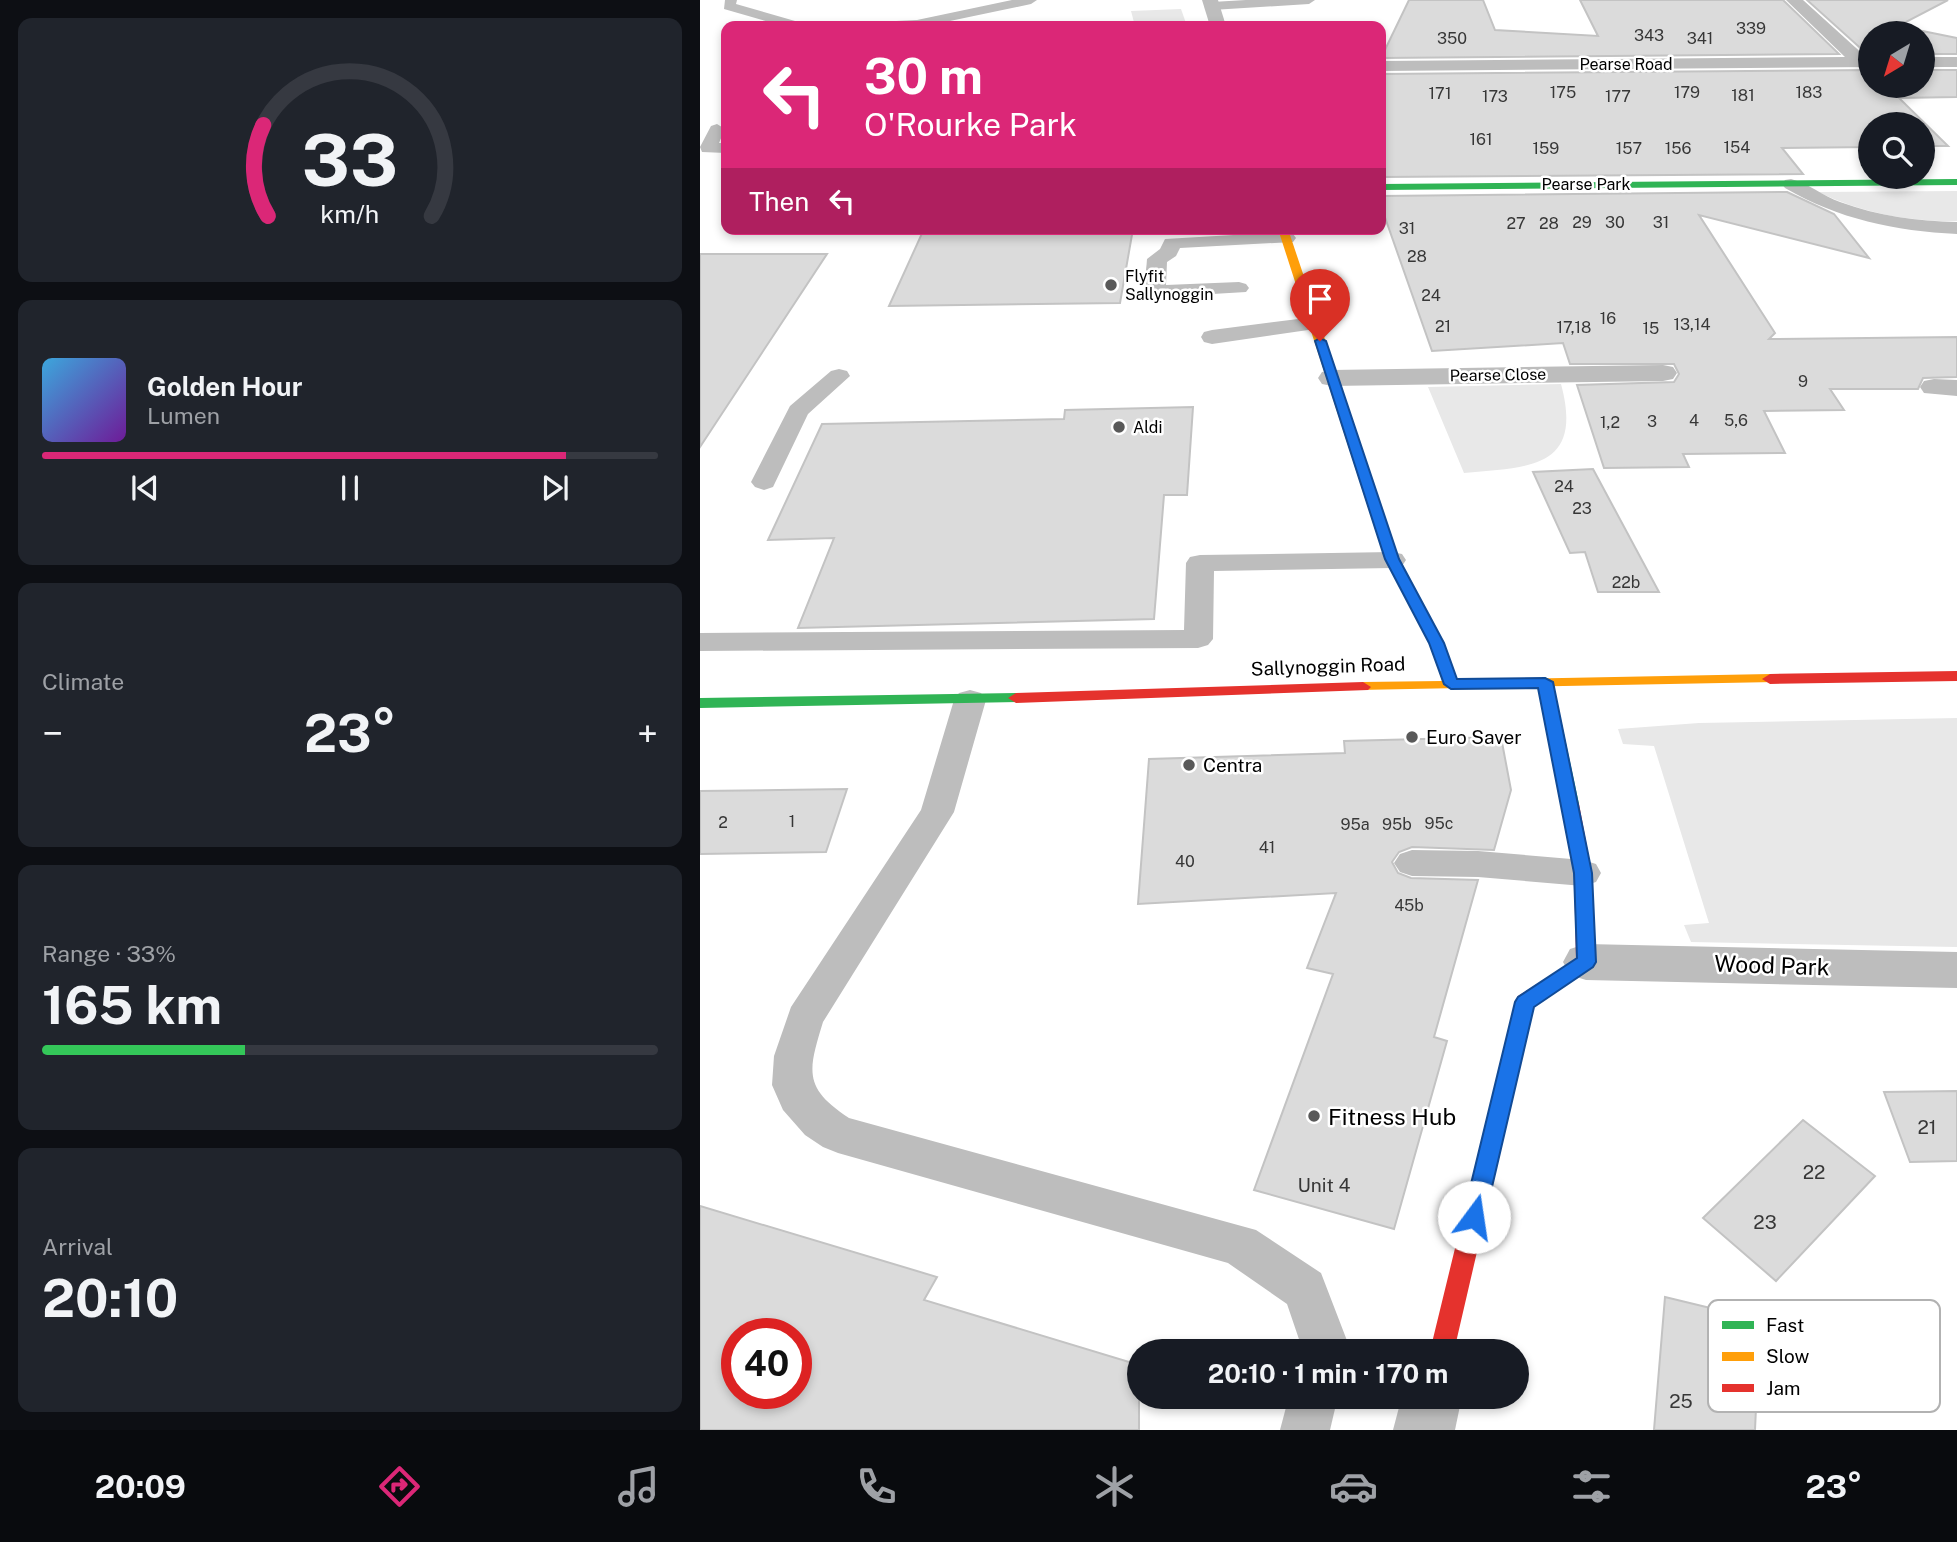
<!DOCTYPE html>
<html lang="en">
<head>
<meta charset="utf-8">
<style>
  body { margin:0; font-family:"Public Sans",sans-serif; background:#20242c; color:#f1f3f6; height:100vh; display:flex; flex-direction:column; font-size:26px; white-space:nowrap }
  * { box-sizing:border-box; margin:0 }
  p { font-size:23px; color:#9ea1a6 }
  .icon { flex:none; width:38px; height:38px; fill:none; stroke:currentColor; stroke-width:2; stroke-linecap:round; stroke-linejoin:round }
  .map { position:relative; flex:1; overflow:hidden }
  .drawer { display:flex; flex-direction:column; gap:18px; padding:18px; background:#0d0f14; width:700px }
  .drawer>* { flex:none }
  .hud { position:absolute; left:21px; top:21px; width:665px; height:214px; border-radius:14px; box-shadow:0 4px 10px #0003; background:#db2777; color:#fff; overflow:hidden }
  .needle { width:46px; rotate:218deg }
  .buttons { position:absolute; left:1158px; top:21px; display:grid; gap:14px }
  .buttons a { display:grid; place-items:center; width:77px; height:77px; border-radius:50%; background:#171b24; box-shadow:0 4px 10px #0003; font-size:35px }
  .speed { position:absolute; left:21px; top:1318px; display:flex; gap:14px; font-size:35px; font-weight:700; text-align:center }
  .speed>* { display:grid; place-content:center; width:91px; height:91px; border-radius:50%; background:#171b24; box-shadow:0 4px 10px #0003; line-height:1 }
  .speed .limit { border:10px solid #d22; background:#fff; color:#111 }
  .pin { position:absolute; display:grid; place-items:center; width:60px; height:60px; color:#fff; margin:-72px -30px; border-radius:50% 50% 50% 0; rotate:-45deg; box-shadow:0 0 7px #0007 }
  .pin .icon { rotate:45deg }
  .me { position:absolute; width:77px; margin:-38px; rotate:14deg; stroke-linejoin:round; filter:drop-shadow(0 0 5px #0008) }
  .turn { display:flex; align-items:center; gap:24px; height:147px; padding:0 28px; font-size:32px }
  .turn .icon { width:91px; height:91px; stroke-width:2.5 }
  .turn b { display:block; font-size:49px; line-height:60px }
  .then { display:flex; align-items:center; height:66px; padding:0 28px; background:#0003; gap:14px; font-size:26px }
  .big { font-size:52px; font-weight:700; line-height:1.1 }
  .drawer .card { flex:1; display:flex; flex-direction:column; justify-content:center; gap:10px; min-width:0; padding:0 24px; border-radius:14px; background:#20242c }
  .drawer .dial { align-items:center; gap:0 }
  .dial svg { height:182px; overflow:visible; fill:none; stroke:#363941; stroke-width:7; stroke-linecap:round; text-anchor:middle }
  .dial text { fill:#f1f3f6; stroke:none }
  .song { display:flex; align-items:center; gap:21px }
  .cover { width:84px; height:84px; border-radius:10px; background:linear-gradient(135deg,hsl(200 70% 55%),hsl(280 70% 35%)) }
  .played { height:7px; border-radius:4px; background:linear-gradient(90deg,#db2777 85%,#363941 85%) }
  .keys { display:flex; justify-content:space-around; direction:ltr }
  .heat { display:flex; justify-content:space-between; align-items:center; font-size:38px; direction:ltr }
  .charge { height:10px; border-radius:5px; background:linear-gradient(90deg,#34c759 33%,#363941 0) }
  .trip { position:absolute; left:427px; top:1339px; width:402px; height:70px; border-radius:35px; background:#171b24; box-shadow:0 4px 10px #0003; font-weight:700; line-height:70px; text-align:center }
  .tab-bar { display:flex; height:112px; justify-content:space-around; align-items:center; background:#090b0e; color:#9ea1a6 }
  .tab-bar .icon { width:49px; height:49px }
  .tab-bar .on { color:#db2777 }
  .tab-bar b { font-size:32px; color:#f1f3f6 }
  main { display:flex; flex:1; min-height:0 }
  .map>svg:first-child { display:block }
  .green { fill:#e8e8e8 }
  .building { fill:#dbdbdb; stroke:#c3c3c3; stroke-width:2; fill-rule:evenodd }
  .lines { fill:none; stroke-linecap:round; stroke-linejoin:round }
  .lane { fill:#bdbdbd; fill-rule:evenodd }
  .street { fill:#bdbdbd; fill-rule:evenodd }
  .fast { fill:#30b455; fill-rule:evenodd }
  .slow { fill:#ff9f0a; fill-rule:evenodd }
  .jam { fill:#e5322d; fill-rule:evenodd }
  .route { fill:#1a73e8; stroke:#114b97; stroke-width:2 }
  .poi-dot { fill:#595959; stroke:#fff; stroke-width:2.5 }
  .labels { text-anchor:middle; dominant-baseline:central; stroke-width:5; stroke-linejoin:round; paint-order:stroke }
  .number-label { font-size:16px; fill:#373737 }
  .far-street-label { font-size:16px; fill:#000; stroke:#fff }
  .far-poi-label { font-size:16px; fill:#000; stroke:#fff; text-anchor:start }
  .street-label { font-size:19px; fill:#000; stroke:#fff }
  .poi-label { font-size:19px; fill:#000; stroke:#fff; text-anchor:start }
  .near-number-label { font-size:19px; fill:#373737 }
  .near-street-label { font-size:23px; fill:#000; stroke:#fff }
  .near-poi-label { font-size:23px; fill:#000; stroke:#fff; text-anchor:start }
  .key { fill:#fff; stroke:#b2b2b2; stroke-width:2 }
  .key-label { font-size:19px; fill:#000 }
</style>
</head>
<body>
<main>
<section class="drawer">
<div class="card dial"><svg viewBox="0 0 100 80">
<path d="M14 69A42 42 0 1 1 86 69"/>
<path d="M14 69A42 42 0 0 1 12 29" stroke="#db2777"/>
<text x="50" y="56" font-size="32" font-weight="700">33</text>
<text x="50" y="72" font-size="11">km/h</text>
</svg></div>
<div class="card">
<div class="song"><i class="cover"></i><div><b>Golden Hour</b><p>Lumen</p></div></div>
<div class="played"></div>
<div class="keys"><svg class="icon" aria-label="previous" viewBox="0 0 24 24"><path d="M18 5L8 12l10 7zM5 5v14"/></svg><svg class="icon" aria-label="pause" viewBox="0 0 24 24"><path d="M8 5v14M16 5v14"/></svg><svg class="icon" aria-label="next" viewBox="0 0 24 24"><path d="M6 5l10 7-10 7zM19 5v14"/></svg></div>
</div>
<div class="card"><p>Climate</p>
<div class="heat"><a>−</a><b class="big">23°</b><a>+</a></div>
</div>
<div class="card"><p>Range · 33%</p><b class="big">165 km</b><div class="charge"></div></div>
<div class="card"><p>Arrival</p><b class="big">20:10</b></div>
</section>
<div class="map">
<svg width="1257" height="1430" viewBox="0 0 1257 1430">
  <rect width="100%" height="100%" fill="#fff"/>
  <g class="green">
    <polygon points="481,9 487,26 435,26 431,11"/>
    <path d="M1257,191v30c-48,1 -95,-8 -139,-29z"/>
    <path d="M861,384c23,85 -32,83 -97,89l-36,-86z"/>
    <polygon points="1257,718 1257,947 991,942 984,925 1009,923 954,746 923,744 918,729 999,723"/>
  </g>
  <g class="building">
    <polygon points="709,0 783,0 795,30 898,36 880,0 1083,0 1139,54 681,58"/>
    <polygon points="1107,0 1248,0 1198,26 1257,38 1257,54 1223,54 1223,33 1171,33 1171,54 1167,54"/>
    <polygon points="1171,70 1171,86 1223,86 1223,70 1257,70 1257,97 1199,98 1248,146 1223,146 1223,124 1171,124 1171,147 1082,148 1103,174 681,177 681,74"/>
    <polygon points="1087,192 1134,214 1169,258 999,215 1075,333 1069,339 1257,337 1257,377 1223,378 1218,389 1130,389 1144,410 1064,411 1085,453 983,454 989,467 904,468 877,385 974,382 979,374 974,364 870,364 863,343 732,351 681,206 681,196"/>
    <polygon points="224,229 433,229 420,303 189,306"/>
    <polygon points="0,254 127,254 0,447"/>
    <polygon points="493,407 487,495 464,495 454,619 98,628 134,538 68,540 122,424 364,419 365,410"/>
    <polygon points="893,469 959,592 898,592 885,552 870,553 833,472"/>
    <polygon points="801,737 811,790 794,850 712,847 699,852 692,862 698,873 711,878 778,880 734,1037 747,1041 694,1229 554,1190 633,974 607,968 636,893 438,904 449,759 645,753 644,741"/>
    <polygon points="147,789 126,852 0,854 0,791"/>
    <polygon points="1257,1091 1257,1161 1210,1162 1184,1092"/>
    <polygon points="1103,1120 1175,1176 1076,1281 1003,1218"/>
    <path d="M0,1206l237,71 -13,23 215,65v65h-439zM37,1334h59v59h-59z"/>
    <polygon points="965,1297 1060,1320 1055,1430 954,1430"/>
  </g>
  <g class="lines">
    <g class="lane">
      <polygon points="25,0 37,0 36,4 102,23 104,26 83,26 24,9"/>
      <polygon points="312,0 337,0 331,4 226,26 168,26 175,22 217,20"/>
      <polygon points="546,0 615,0 609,4 512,10 505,6 512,2"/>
      <polygon points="17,124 25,129 19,143 26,143 26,153 2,152 0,147 11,126"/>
      <path d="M1091,179c17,4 32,17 49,23 38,14 77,19 117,20v12c-62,-3 -119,-15 -172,-46l-3,-4 3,-4z"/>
      <path d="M586,232l7,2 3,4 -3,4 -113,6 -4,8 -9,6 -1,23 73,-3 7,2 3,4 -3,4 -84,5c-23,-6 -16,-18 -15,-38l13,-10 5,-10z"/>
      <polygon points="614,317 622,318 625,323 622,328 512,344 504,342 501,337 504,332 512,330"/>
      <polygon points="139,369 147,371 150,376 108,414 73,487 64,490 55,487 51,482 90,406 131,371"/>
      <polygon points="692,552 702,554 706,560 702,566 692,568 514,571 513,639 508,645 498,648 0,651 0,633 484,630 486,563 490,557 500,555"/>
      <path d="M270,690l11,3 5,7 -32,112 -131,210c-15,49 -20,66 26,96l407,112 65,43 30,78h-48l-16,-47 -59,-41 -390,-110 -15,-6 -18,-12 -22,-25 -11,-25 2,-29 17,-49 130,-197 33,-110 5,-7z"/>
      <polygon points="712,850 778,851 883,860 896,864 901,873 896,882 883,886 778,877 712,876 700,872 694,863 700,854"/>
      <polygon points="589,1396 638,1396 630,1430 580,1430"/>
    </g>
    <g class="street">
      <polygon points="502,0 518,0 526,26 510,26"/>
      <polygon points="1086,0 1103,0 1166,57 1171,57 1171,67 681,71 681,61 1145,57"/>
      <rect x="1223" y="57" width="34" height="10"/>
      <polygon points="963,365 973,367 977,373 973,379 963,381 632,386 622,384 618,378 622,372 632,370"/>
      <polygon points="1234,379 1257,380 1257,396 1224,393 1220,387 1224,381"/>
      <polygon points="886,944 1257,952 1257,988 886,980 870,975 863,962 870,949"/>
      <polygon points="702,1396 762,1396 755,1430 693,1430"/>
    </g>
    <g class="fast">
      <polygon points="1257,179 1257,185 681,190 681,184"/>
      <polygon points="845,677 853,682 879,804 877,808 865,808 863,804 837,682"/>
      <polygon points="316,693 321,694 324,698 321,702 0,708 0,698"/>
    </g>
    <polygon class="slow" points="578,229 588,229 699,560 744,643 757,680 1070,674 1078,679 1075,682 658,690 655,687 663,682 742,681 730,643 685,560"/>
    <g class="jam">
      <polygon points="1257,671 1257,681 1070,684 1062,679 1070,674"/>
      <polygon points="663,682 671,687 668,690 316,703 308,698 316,693"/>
      <polygon points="871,798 877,800 879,804 892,873 895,962 893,967 834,1006 754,1351 730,1351 815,1002 818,996 876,959 874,873 863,804 865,800"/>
    </g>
  </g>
  <polygon class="route" points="620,338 626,341 699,559 744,643 757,679 845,678 853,682 892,873 896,962 893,967 834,1007 785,1217 782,1224 774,1227 766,1224 763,1217 815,1002 818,997 877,958 874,873 838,688 751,689 744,684 729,643 685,559 615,341"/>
  <g class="poi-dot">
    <circle cx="411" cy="285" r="7"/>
    <circle cx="419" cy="427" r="7"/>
    <circle cx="712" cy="737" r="7"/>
    <circle cx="489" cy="765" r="7"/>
    <circle cx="614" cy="1116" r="7"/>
  </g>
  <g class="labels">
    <g class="number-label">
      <text x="1051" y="28">339</text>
      <text x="949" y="35">343</text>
      <text x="752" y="38">350</text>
      <text x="1000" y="38">341</text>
      <text x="863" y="92">175</text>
      <text x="987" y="92">179</text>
      <text x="1109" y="92">183</text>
      <text x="740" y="93">171</text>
      <text x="1043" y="95">181</text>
      <text x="795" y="96">173</text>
      <text x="918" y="96">177</text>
      <text x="781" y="139">161</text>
      <text x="1037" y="147">154</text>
      <text x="846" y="148">159</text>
      <text x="929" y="148">157</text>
      <text x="978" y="148">156</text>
      <text x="882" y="222">29</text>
      <text x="915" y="222">30</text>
      <text x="961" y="222">31</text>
      <text x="816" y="223">27</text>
      <text x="849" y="223">28</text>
      <text x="707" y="228">31</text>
      <text x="717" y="256">28</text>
      <text x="731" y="295">24</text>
      <text x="908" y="318">16</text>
      <text x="992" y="324">13,14</text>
      <text x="743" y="326">21</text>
      <text x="874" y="327">17,18</text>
      <text x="951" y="328">15</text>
      <text x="1103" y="381">9</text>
      <text x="994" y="420">4</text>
      <text x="1036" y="420">5,6</text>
      <text x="952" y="421">3</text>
      <text x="910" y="422">1,2</text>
      <text x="864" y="486">24</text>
      <text x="882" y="508">23</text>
      <text x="926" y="582">22b</text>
      <text x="92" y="821">1</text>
      <text x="23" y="822">2</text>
      <text x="739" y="823">95c</text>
      <text x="655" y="824">95a</text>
      <text x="697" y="824">95b</text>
      <text x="567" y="847">41</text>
      <text x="485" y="861">40</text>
      <text x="709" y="905">45b</text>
    </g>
    <g class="far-street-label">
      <text x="926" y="64">Pearse Road</text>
      <text x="886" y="184">Pearse Park</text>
      <text transform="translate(798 375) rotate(-1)">Pearse Close</text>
    </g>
    <g class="far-poi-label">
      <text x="425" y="276">Flyfit<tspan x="425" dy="18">Sallynoggin</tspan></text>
      <text x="433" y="427">Aldi</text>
    </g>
    <g class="street-label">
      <text transform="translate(628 666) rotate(-2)">Sallynoggin Road</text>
    </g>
    <g class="poi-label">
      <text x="726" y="737">Euro Saver</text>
      <text x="503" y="765">Centra</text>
    </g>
    <g class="near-number-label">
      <text x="1227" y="1127">21</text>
      <text x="1114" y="1172">22</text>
      <text x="624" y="1185">Unit 4</text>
      <text x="1065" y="1222">23</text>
      <text x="981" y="1401">25</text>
    </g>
    <g class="near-street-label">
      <text transform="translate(1072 965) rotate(2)">Wood Park</text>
    </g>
    <g class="near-poi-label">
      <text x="628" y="1116">Fitness Hub</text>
    </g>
  </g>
  <rect x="1008" y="1300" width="232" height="112" rx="10" class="key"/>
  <rect x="1022" y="1321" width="32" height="8" fill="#30b455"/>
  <rect x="1022" y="1352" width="32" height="9" fill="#ff9f0a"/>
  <rect x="1022" y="1384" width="32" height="8" fill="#e5322d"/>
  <g class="key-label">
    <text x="1066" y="1332">Fast</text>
    <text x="1066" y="1363">Slow</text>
    <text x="1066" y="1395">Jam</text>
  </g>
</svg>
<div class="buttons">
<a><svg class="needle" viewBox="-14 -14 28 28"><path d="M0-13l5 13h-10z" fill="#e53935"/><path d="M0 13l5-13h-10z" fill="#9ea1a6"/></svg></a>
<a><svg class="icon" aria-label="search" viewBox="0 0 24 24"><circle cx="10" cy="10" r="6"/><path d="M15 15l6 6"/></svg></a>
</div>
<div class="speed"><div class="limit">40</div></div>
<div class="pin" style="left:620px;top:341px;background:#d93025"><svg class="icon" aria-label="arrive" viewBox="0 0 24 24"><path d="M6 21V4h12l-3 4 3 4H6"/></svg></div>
<svg class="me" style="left:774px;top:1217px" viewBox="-20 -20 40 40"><circle r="19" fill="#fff"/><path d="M0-13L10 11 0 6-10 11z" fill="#1a73e8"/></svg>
<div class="trip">20:10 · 1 min · 170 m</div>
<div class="hud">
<div class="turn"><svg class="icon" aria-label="left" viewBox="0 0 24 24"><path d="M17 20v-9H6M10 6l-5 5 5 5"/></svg><div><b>30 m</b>O'Rourke Park</div></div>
<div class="then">Then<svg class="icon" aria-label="left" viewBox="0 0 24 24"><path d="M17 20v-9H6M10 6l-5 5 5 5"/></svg></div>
</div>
</div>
</main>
<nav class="tab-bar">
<b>20:09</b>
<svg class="icon on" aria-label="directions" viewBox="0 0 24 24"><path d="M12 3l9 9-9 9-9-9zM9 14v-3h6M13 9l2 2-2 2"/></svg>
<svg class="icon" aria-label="music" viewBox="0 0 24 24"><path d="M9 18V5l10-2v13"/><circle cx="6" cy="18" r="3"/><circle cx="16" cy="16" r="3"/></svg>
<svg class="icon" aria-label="phone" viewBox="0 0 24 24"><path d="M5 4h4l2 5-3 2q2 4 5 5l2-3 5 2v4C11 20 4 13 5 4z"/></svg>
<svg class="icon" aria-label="climate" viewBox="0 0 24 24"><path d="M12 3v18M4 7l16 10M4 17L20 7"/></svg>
<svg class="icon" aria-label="car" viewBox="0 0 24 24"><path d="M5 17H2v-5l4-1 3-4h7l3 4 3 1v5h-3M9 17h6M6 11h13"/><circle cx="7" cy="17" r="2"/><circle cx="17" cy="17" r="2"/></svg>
<svg class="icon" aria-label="filters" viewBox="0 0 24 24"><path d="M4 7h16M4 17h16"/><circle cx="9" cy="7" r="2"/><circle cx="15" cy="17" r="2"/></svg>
<b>23°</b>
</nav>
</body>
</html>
